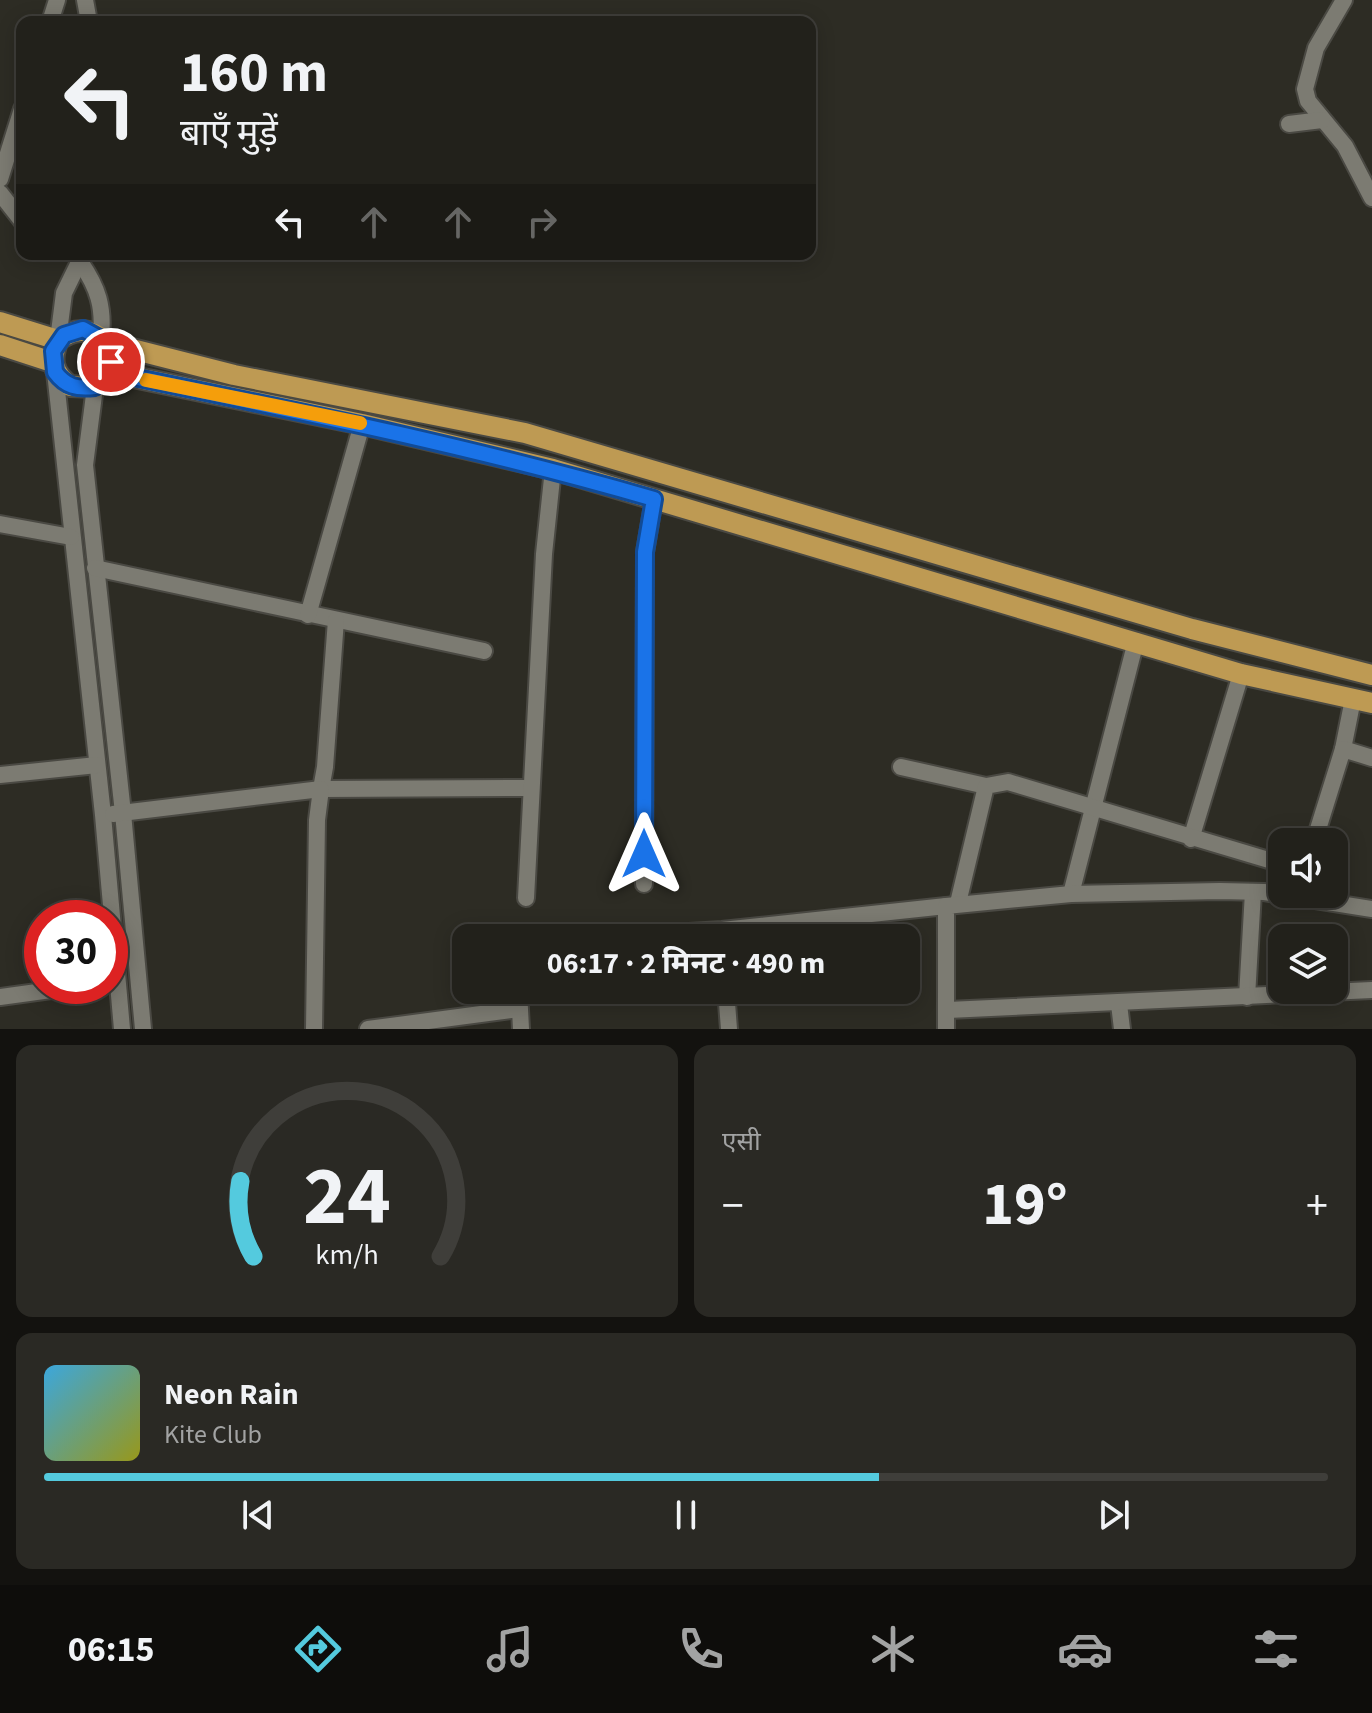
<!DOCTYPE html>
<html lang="hi">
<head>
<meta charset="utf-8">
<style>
  body { margin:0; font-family:"Source Sans 3","Noto Sans Devanagari",sans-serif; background:#2a2924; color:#f1f3f6; height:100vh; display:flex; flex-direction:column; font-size:30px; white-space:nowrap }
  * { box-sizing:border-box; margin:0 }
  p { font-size:26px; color:#a2a3a3 }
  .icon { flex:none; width:44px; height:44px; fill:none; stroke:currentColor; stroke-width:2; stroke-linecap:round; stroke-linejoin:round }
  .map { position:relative; height:1029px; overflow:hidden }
  .drawer { display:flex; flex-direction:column; gap:16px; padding:16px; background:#13120f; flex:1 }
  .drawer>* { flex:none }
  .guide { position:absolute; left:16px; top:16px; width:800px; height:244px; border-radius:16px; box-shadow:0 4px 20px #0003,0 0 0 2px #3f3e3a; background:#22211b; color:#f1f3f6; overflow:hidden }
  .tools { position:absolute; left:1268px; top:828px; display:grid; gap:16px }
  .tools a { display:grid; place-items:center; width:80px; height:80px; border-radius:16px; background:#22211b; box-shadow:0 4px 20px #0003,0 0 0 2px #3f3e3a; font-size:40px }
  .speed { position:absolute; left:24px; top:900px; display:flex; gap:16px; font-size:40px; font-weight:700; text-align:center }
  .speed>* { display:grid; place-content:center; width:104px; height:104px; border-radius:50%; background:#22211b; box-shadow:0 4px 20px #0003,0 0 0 2px #3f3e3a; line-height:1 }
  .speed .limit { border:12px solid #d22; background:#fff; color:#111 }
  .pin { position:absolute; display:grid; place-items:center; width:68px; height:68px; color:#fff; margin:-34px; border:4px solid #fff; border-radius:50%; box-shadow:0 2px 8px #0007 }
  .me { position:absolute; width:88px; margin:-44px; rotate:0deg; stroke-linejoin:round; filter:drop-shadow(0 0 6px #0008) }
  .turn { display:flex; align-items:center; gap:28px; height:168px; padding:0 32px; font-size:36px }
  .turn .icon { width:104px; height:104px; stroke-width:2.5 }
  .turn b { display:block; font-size:56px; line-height:68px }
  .lanes { display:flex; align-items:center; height:76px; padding:0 32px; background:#0003; justify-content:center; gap:40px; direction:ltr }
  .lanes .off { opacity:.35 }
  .big { font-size:60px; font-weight:700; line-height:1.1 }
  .drawer .card { flex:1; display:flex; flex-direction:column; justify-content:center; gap:12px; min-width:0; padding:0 28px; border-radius:16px; background:#2a2924 }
  .drawer .dial { align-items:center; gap:0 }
  .dial svg { height:208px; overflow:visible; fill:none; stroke:#3f3e3a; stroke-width:7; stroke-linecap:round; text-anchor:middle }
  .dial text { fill:#f1f3f6; stroke:none }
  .song { display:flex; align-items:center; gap:24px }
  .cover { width:96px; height:96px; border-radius:12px; background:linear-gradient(135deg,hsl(200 70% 55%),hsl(60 70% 35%)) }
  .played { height:8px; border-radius:4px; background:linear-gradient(90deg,#54cade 65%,#3f3e3a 65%) }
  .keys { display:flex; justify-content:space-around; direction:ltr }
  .heat { display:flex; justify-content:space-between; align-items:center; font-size:44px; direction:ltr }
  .drawer .tiles { flex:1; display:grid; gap:16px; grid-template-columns:1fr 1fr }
  .card:last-child { grid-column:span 2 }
  .trip { position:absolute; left:452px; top:924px; width:468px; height:80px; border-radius:16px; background:#22211b; box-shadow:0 4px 20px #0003,0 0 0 2px #3f3e3a; font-weight:700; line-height:80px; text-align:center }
  .tab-bar { display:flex; height:128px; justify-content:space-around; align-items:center; background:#0e0d0b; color:#a2a3a3 }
  .tab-bar .icon { width:56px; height:56px }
  .tab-bar .selected { color:#54cade }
  .tab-bar b { font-size:36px; color:#f1f3f6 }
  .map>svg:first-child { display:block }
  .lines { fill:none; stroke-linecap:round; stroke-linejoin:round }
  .minor-casing { stroke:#4a4943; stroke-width:20 }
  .major-casing { stroke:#4a4943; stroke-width:24 }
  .minor { stroke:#7c7b72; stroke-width:16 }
  .major { stroke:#be9a53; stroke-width:20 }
  .route-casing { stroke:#114b97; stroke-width:20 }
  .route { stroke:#1a73e8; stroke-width:14 }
  .slow { stroke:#f59e0b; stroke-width:14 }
</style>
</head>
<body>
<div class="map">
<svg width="1372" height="1029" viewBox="0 0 1372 1029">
  <rect width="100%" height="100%" fill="#2d2c24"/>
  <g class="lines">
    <g class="minor-casing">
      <g id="minor">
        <polyline points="85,0 89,22"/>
        <polyline points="1344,0 1316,48 1305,89 1308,101 1345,146 1372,198"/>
        <polyline points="50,22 57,0"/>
        <polyline points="1289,124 1322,120"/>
        <polyline points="0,179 22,109"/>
        <polyline points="0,193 22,221"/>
        <path d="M81,263c17,25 23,44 20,74"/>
        <polyline points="58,340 64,293 83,254"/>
        <polyline points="55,372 103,815 122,1029"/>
        <polyline points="95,387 85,465 123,813 143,1029"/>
        <polyline points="0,524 71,537"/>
        <polyline points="95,568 484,651"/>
        <polyline points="308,615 362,424"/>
        <polyline points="336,620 325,767 321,789 530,788"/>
        <polyline points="1343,749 1353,699"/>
        <polyline points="901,767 986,786"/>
        <polyline points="0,775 97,765"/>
        <polyline points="113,814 321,789 317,820 314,1029"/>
        <polyline points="1191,839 1241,674"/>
        <polyline points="1314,842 1343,749 1372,758"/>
        <polyline points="644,884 645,552 654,499"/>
        <polyline points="1071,894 1136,641"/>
        <polyline points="526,898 544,554 553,469"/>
        <polyline points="958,903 986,786 1008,782 1282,864"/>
        <polyline points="589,938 722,930 946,906"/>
        <polyline points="519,990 521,1029"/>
        <polyline points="726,990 729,1029"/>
        <polyline points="0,997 80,986"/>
        <polyline points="1247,997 1253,892"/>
        <polyline points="1119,1004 1122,1029"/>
        <polyline points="948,1010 1372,990"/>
        <polyline points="368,1029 519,1009"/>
        <polyline points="946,1029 946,906 1071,894 1220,891 1264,892 1372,909"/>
      </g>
    </g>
    <g class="major-casing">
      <g id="major">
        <path d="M0,322l58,18c19,-14 33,-11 50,3l1,29 -14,15 -25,-1c-18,-13 -20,-27 -12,-46"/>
        <polyline points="108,343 234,375 525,433 1192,629 1372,675"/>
        <polyline points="0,345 52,362"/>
        <polyline points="109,372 362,424 553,469 1241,674 1372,703"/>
      </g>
    </g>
    <use href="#minor" class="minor"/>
    <use href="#major" class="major"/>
  </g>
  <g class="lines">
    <g class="route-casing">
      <path id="route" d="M111,362l-3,-19 -25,-14 -19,6 -11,16 2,21c11,15 22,17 40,15l14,-15c183,38 366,75 545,127l-9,53 -1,302"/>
    </g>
    <use href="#route" class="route"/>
    <polyline class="slow" points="146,380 360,423"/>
  </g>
</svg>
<div class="tools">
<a><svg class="icon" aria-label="sound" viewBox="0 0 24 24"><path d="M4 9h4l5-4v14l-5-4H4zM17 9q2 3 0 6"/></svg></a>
<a><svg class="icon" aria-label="layers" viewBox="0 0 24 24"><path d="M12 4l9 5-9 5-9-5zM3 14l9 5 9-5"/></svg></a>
</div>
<div class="speed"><div class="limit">30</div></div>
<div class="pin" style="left:111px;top:362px;background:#d93025"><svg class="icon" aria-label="arrive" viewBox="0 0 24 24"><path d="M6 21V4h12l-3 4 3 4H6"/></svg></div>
<svg class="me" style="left:644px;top:854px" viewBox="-20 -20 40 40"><path d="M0-17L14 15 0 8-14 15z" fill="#1a73e8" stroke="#fff" stroke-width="4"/></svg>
<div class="trip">06:17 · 2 मिनट · 490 m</div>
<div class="guide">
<div class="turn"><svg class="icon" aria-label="left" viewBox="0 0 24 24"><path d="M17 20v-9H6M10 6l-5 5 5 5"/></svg><div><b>160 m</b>बाएँ मुड़ें</div></div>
<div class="lanes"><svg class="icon" aria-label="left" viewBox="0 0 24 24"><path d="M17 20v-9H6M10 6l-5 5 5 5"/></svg><svg class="icon off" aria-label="ahead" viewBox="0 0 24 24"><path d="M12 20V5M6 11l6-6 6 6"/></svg><svg class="icon off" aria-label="ahead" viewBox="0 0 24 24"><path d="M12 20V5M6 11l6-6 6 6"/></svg><svg class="icon off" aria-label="right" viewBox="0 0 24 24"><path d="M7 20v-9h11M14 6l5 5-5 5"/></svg></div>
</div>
</div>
<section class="drawer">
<div class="tiles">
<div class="card dial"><svg viewBox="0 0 100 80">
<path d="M14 69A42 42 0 1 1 86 69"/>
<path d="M14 69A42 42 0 0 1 9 40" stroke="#54cade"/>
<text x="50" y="56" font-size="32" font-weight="700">24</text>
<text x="50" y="72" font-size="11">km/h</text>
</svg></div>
<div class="card"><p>एसी</p>
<div class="heat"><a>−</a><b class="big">19°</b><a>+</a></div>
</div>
<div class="card">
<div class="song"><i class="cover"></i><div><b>Neon Rain</b><p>Kite Club</p></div></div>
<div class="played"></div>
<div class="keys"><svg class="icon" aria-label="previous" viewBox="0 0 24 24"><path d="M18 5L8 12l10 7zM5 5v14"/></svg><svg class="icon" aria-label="pause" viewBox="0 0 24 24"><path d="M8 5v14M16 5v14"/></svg><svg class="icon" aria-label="next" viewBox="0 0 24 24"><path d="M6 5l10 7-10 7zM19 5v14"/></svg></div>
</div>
</div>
</section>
<nav class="tab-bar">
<b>06:15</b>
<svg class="icon selected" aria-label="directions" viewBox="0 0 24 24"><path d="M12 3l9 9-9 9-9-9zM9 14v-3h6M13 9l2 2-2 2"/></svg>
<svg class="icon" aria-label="music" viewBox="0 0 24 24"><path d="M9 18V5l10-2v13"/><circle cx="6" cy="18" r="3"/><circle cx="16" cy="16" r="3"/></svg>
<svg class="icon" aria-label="phone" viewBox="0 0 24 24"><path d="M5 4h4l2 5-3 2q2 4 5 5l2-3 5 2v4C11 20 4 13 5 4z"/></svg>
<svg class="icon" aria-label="climate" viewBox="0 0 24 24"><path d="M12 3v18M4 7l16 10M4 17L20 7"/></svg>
<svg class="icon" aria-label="car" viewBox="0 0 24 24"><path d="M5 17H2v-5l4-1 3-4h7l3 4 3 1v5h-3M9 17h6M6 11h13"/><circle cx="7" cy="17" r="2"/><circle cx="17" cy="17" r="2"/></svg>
<svg class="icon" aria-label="filters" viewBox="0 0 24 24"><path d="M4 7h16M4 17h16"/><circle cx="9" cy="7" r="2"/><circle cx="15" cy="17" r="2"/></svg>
</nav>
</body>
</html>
